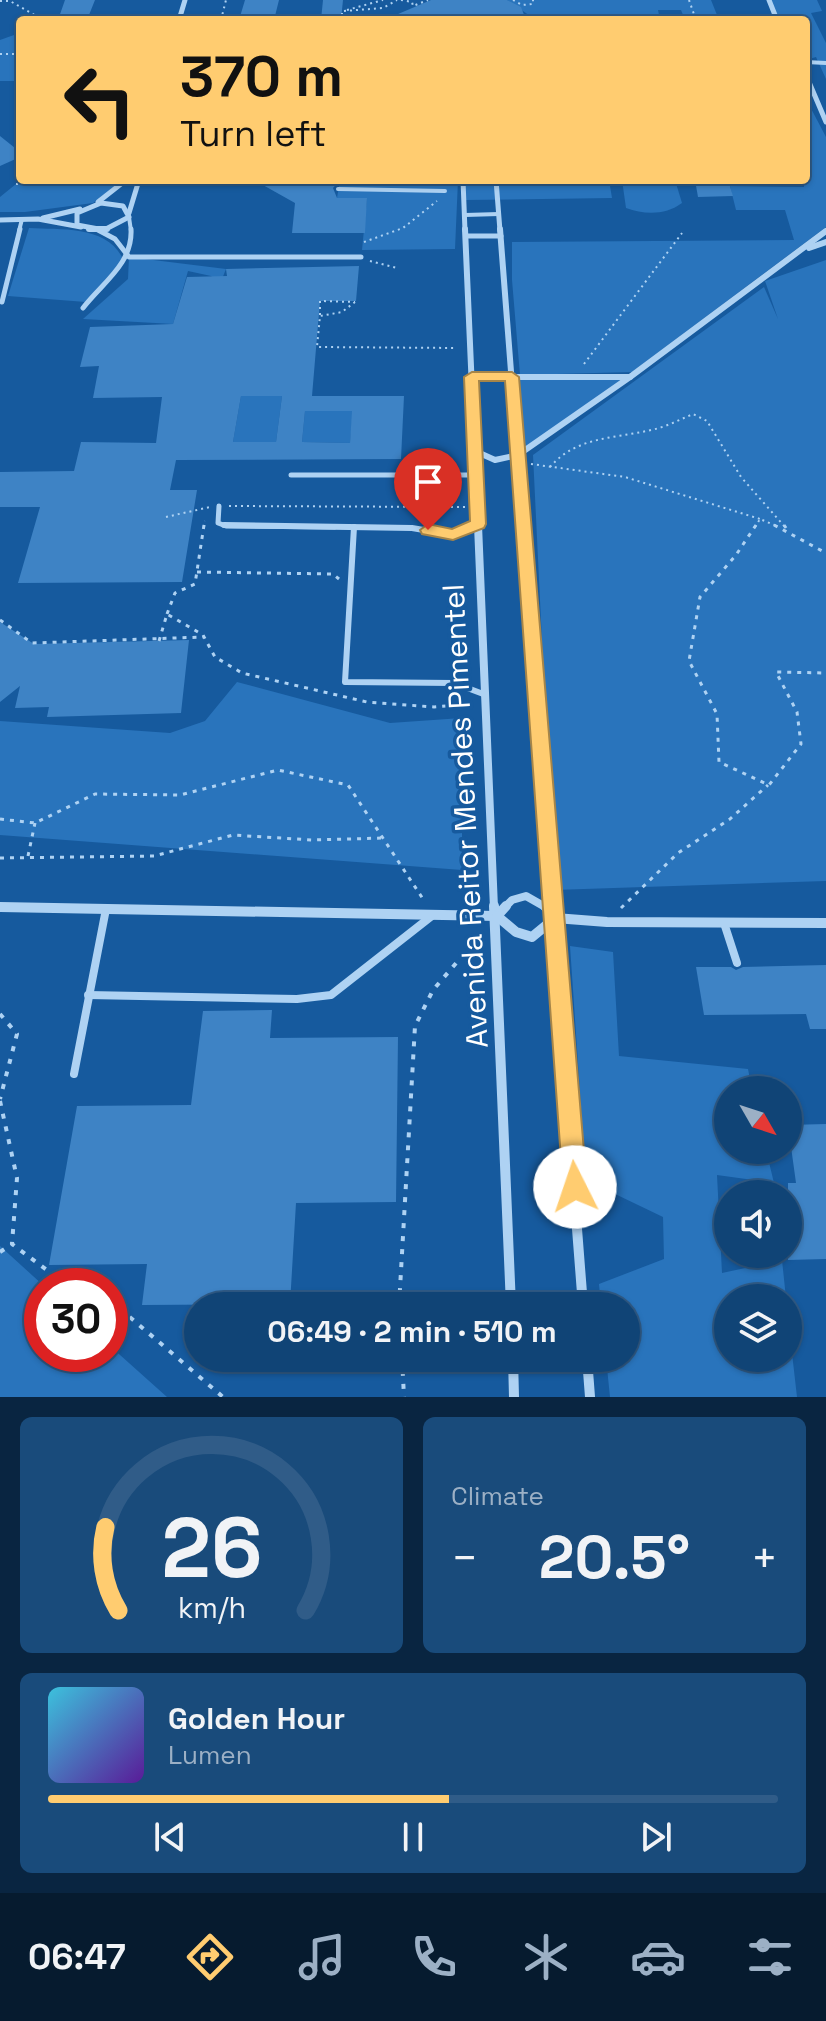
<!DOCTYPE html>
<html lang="en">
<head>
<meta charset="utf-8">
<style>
  body { margin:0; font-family:"Space Grotesk",sans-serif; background:#194b7b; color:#f1f3f6; height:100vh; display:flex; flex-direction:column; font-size:30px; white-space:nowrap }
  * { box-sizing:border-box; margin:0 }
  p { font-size:26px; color:#9cb0c5 }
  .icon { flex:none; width:44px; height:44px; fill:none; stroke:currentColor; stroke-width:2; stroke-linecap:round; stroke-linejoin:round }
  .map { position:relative; height:1397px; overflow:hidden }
  .side { display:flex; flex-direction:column; gap:20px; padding:20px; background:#092541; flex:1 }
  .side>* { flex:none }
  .top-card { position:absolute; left:16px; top:16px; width:794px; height:168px; border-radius:8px; box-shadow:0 2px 6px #0004,0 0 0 2px #305c88; background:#ffcc70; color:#111; overflow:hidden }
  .needle { width:52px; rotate:129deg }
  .controls { position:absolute; left:714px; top:1076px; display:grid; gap:16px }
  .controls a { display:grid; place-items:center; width:88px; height:88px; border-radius:50%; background:#104476; box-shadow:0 2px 6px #0004,0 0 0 2px #305c88; font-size:40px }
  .speed { position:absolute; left:24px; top:1268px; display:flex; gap:16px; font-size:40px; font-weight:700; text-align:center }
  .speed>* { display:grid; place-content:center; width:104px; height:104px; border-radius:50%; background:#104476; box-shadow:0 2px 6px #0004,0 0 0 2px #305c88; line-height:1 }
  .speed .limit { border:12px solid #d22; background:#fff; color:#111 }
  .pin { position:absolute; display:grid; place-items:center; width:68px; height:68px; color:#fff; margin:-82px -34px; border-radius:50% 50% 50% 0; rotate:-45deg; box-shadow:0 0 8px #0007 }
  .pin .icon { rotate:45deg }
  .me { position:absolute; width:88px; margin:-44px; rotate:356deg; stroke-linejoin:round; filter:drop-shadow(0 0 6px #0008) }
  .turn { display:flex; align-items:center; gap:28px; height:168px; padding:0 32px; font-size:36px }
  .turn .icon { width:104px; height:104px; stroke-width:2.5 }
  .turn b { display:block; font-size:56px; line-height:68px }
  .big { font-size:60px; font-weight:700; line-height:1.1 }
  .side .widget { flex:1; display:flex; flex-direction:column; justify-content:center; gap:12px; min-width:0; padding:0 28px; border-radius:12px; background:#194b7b }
  .side .dial { align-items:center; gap:0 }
  .dial svg { height:208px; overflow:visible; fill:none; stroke:#305c88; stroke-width:7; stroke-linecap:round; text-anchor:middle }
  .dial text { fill:#f1f3f6; stroke:none }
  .song { display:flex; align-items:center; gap:24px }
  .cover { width:96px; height:96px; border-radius:12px; background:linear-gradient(135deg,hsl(190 70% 55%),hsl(270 70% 35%)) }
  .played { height:8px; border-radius:4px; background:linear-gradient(90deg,#ffcc70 55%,#305c88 55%) }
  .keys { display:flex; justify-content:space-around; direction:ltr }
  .heat { display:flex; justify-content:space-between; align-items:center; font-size:44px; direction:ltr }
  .side .tiles { flex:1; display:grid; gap:20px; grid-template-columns:1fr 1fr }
  .widget:last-child { grid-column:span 2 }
  .trip { position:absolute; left:184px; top:1292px; width:456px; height:80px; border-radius:40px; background:#104476; box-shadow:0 2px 6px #0004,0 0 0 2px #305c88; font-weight:700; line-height:80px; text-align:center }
  .menu { display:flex; height:128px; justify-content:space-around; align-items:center; background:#061b2f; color:#9cb0c5 }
  .menu .icon { width:56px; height:56px }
  .menu .selected { color:#ffcc70 }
  .menu b { font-size:36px; color:#f1f3f6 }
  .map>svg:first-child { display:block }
  .green { fill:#2974bc }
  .building { fill:#3e83c5; fill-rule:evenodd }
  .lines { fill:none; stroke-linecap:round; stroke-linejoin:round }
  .path-far2 { stroke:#aed2f3; stroke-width:2; stroke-dasharray:2 4; stroke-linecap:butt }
  .path-far1 { stroke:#aed2f3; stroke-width:3; stroke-dasharray:4 6; stroke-linecap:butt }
  .path { stroke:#aed2f3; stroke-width:4; stroke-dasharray:5 8; stroke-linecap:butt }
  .service-far3 { stroke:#aed2f3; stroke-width:4 }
  .service-far2 { stroke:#aed2f3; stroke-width:5 }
  .service-far1 { stroke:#aed2f3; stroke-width:6 }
  .service { stroke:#aed2f3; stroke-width:8 }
  .pedestrian { stroke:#aed2f3; stroke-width:4 }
  .minor-far3 { stroke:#aed2f3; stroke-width:5 }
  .minor-far2 { stroke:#aed2f3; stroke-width:6 }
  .minor-far1 { stroke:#aed2f3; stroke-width:8 }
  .minor { stroke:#aed2f3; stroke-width:10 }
  .route { fill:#ffcc70; stroke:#a68549; stroke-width:2 }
  .labels { text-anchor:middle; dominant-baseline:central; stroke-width:7; stroke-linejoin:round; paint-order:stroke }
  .street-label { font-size:30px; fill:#fff; stroke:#165a9e }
</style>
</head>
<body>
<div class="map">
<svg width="826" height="1397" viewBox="0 0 826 1397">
  <rect width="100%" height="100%" fill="#165a9e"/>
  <g class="green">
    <polygon points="507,0 711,0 719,20 685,20 681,10 658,10 659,15 556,16 556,20 536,20"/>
    <polygon points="769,0 817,0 822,11 811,13 826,43 826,79 816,57 806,60 806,20 777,20"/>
    <polygon points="14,35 20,35 20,81 0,81 0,40"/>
    <polygon points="806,99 826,137 826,227 632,372 520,375 512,280 512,242 794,240 785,210 736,210 730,186 804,187"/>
    <polygon points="84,180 122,180 93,203 25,212 0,212 0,197 16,184 72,184"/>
    <polygon points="340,180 458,180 455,249 362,250 367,199 337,198"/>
    <polygon points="463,180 609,180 612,198 464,200"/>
    <path d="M622,180h53l7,23c-16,12 -37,12 -56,5z"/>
    <path d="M29,228c32,2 78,-3 94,31l-37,43 -78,-6z"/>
    <polygon points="129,257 226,269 220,284 211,276 188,271 173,324 83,319 128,279"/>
    <polygon points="826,260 826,881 554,890 533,455 764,287 778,319 765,281"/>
    <polygon points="512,377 630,377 518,455"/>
    <polygon points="241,396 282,396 276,442 233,442"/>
    <polygon points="305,411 353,411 350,443 302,442"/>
    <polygon points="237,682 390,723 462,718 462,870 0,835 0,721 170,733 205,721"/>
    <polygon points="570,946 613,952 619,1056 748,1069 752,1090 728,1090 728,1150 766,1150 774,1183 717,1175 722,1273 782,1260 786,1298 728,1298 728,1358 788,1358 788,1318 797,1397 610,1397 606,1358 626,1358 626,1306 601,1306 599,1284 664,1259 663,1217 586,1180"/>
    <polygon points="0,1246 44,1286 42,1354 110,1354 110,1346 167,1397 0,1397"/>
  </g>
  <g class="building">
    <polygon points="65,0 95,0 87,20 58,20"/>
    <polygon points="245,0 279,0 274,20 239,20"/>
    <polygon points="323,0 343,0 341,20 321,20"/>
    <polygon points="431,0 507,0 521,7 526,20 384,20"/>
    <polygon points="0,136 20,152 20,157 0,166"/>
    <polygon points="254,180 340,180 333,188 337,198 367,198 365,233 292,233 295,203"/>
    <polygon points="695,180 728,180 733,196 698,197"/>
    <path d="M359,266l-3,35h-36l-8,95h92l-3,63 -225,1 -6,30h27l-15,92 -164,1 22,-76h-40v-35l74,-1 7,-29 75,1 6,-46 -69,1 6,-32 -19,1 10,-40 83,-3 14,-47 40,-1 -1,-7zM241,396h41l-6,46h-43zM305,411h47l-2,32 -48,-1z"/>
    <polygon points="0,622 34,644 189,640 181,713 47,717 49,707 15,708 20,686 0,702"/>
    <polygon points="826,965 826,1029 810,1029 806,1014 704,1015 696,967 731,967 736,970 743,967"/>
    <polygon points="272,1010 270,1038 398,1037 396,1202 296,1203 290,1304 142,1305 147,1264 49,1265 77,1106 191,1105 203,1011"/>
    <polygon points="826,1124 826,1259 788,1260 788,1183 796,1183 788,1125"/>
  </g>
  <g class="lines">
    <g class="path-far2">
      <polyline points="401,0 412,2 413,6 428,0"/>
      <polyline points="513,0 522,5 533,4 533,0"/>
      <polyline points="689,0 696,20"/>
      <polyline points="0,1 10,1 43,20"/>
      <polyline points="347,10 383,0"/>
      <polyline points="344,11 383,8 397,0"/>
      <polyline points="342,13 342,20"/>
      <polyline points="221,20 226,0"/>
      <polyline points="0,54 20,54"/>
      <polyline points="16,184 72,184 84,180"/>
      <polyline points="364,242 403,228 437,201"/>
      <polyline points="370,261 397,268"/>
      <polyline points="355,302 342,312 320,316 317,347 457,348"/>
      <polyline points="320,315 320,301 355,302"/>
      <polyline points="584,364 682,233"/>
      <polyline points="531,464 625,477 760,519"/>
      <path d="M550,467c27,-31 63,-28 101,-37 15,-3 28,-10 42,-16l14,7 34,56 44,50"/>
      <polyline points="229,506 465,507"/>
      <polyline points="166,517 210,507"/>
      <polyline points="204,527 205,521"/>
      <polyline points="755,527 760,519 779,527"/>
    </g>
    <g class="path-far1">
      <polyline points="756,525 736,555 700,597 689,661 717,714 719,762 769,785 801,744 797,712 776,672 826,673"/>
      <polyline points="774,525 826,553"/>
      <polyline points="784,525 786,528"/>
      <polyline points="197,572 333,574 339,579"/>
      <polyline points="167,614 175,593 195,584 204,525"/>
      <polyline points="0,620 32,643 204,637"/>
      <polyline points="159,641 167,614 203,635 215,657 242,673 367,702 434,707 470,704"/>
      <polyline points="0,819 35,823 95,794 180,795 278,770 348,785 425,902"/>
      <polyline points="28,856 35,823"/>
      <polyline points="0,858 154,856 233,835 312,840 384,838"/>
      <polyline points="621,908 678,853 730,819 768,785"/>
    </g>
    <g class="path">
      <polyline points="0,1014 17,1034 0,1099"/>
      <polyline points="0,1101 17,1178 12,1244 55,1276 94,1286"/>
      <polyline points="0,1252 12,1244"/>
      <polyline points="110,1300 223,1397"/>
      <polyline points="399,1306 415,1026 433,990 482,933"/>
      <polyline points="402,1358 404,1397"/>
    </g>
    <g class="service-far3">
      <polyline points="806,62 826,63"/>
      <polyline points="465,215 499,214"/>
      <polyline points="129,217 131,231"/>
      <polyline points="19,231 22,219"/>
    </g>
    <g class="service-far2">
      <polyline points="98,230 115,239 129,257 361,257"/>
      <polyline points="466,236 501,236"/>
      <polyline points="2,302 20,229"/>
      <path d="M83,308c19,-25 50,-44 48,-79"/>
      <polyline points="291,475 476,475"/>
      <polyline points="219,506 218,523 226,526 335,527"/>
      <polyline points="468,527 478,524"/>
    </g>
    <g class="service-far1">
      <polyline points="224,525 412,528 447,534 474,525"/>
      <polyline points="354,527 345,682 454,683 486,695"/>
    </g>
    <g class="service">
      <polyline points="724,923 737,963"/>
      <polyline points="88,995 297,999 331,995 433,915"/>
      <polyline points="74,1074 106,909"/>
    </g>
    <polyline class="pedestrian" points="338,189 445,191"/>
    <g class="minor-far3">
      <polyline points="769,0 777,20"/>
      <polyline points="179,20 185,0"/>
      <polyline points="806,75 826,122"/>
      <polyline points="463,180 465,231"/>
      <polyline points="496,180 500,231"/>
      <polyline points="98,202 126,180"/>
      <polygon points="101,203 123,206 129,217 104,230 77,225 77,213"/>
      <polyline points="129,213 139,180"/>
      <polyline points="43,218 80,209"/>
      <polyline points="0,220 38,219 81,227"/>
    </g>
    <g class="minor-far2">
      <polyline points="89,229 107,229"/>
      <polyline points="465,229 478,527"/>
      <polyline points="500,229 523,527"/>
      <polyline points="809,248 826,242"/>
      <polyline points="472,377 630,377"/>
      <polyline points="475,451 495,460 518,455 630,377 826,231"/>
    </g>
    <g class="minor-far1">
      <polyline points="478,525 494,908"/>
      <polyline points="523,525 552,908"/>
      <polyline points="0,907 57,908"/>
      <polyline points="504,908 512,900 526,896 547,908"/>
    </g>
    <g class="minor">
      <polyline points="494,906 511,1306"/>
      <polyline points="545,906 555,918"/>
      <polyline points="552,906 583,1306"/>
      <polyline points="0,907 497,916"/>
      <polyline points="497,916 506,906"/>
      <polyline points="497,916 516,932 532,937 555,918"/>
      <polyline points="555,918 607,922 826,923"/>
      <polyline points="513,1358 514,1397"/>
      <polyline points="587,1358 590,1397"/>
    </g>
  </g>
  <polygon class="route" points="512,372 519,377 587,1187 583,1195 575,1199 566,1195 563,1187 505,381 479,381 486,524 484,528 453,540 422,534 420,530 428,524 452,529 470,521 464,377 472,372"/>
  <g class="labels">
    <g class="street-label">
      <text transform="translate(465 816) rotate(-93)">Avenida Reitor Mendes Pimentel</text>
    </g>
  </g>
</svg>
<div class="controls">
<a><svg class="needle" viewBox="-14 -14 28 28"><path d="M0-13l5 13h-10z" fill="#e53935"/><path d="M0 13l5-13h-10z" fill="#9cb0c5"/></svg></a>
<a><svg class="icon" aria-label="sound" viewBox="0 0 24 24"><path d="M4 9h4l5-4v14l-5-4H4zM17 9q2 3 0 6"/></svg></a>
<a><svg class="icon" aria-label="layers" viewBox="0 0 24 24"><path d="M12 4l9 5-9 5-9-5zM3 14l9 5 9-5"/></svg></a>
</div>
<div class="speed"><div class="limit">30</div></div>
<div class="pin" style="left:428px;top:530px;background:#d93025"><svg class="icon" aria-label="arrive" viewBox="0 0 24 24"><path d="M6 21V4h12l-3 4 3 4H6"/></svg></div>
<svg class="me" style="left:575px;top:1187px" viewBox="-20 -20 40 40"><circle r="19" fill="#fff"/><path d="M0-13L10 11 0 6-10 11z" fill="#ffcc70"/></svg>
<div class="trip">06:49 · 2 min · 510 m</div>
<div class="top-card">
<div class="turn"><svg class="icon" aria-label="left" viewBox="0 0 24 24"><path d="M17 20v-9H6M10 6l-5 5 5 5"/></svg><div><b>370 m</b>Turn left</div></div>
</div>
</div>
<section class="side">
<div class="tiles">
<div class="widget dial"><svg viewBox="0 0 100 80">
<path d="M14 69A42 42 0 1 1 86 69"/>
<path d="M14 69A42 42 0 0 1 9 37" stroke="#ffcc70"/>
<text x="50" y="56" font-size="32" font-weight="700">26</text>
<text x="50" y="72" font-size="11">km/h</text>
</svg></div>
<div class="widget"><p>Climate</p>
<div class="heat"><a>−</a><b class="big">20.5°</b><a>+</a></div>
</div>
<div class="widget">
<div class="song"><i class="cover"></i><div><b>Golden Hour</b><p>Lumen</p></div></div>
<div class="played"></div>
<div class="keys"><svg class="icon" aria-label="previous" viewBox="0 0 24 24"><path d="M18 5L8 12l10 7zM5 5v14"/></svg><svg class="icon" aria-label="pause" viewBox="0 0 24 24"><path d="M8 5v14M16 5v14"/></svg><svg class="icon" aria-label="next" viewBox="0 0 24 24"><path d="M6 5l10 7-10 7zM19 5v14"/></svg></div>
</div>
</div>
</section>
<nav class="menu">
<b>06:47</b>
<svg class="icon selected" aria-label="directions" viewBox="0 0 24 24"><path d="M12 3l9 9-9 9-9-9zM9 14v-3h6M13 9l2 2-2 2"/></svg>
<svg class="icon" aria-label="music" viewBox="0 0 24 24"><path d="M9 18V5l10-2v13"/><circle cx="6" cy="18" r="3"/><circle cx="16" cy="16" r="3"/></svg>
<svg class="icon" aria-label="phone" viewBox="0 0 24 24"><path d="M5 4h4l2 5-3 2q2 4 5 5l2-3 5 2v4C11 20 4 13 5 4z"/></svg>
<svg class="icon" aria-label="climate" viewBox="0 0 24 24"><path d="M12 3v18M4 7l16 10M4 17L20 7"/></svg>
<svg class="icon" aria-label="car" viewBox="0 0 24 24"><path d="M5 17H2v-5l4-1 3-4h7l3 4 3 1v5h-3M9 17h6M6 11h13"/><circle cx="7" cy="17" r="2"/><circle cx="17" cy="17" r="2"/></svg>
<svg class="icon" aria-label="filters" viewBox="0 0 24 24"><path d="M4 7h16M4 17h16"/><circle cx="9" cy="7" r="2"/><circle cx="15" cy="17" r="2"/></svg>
</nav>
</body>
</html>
